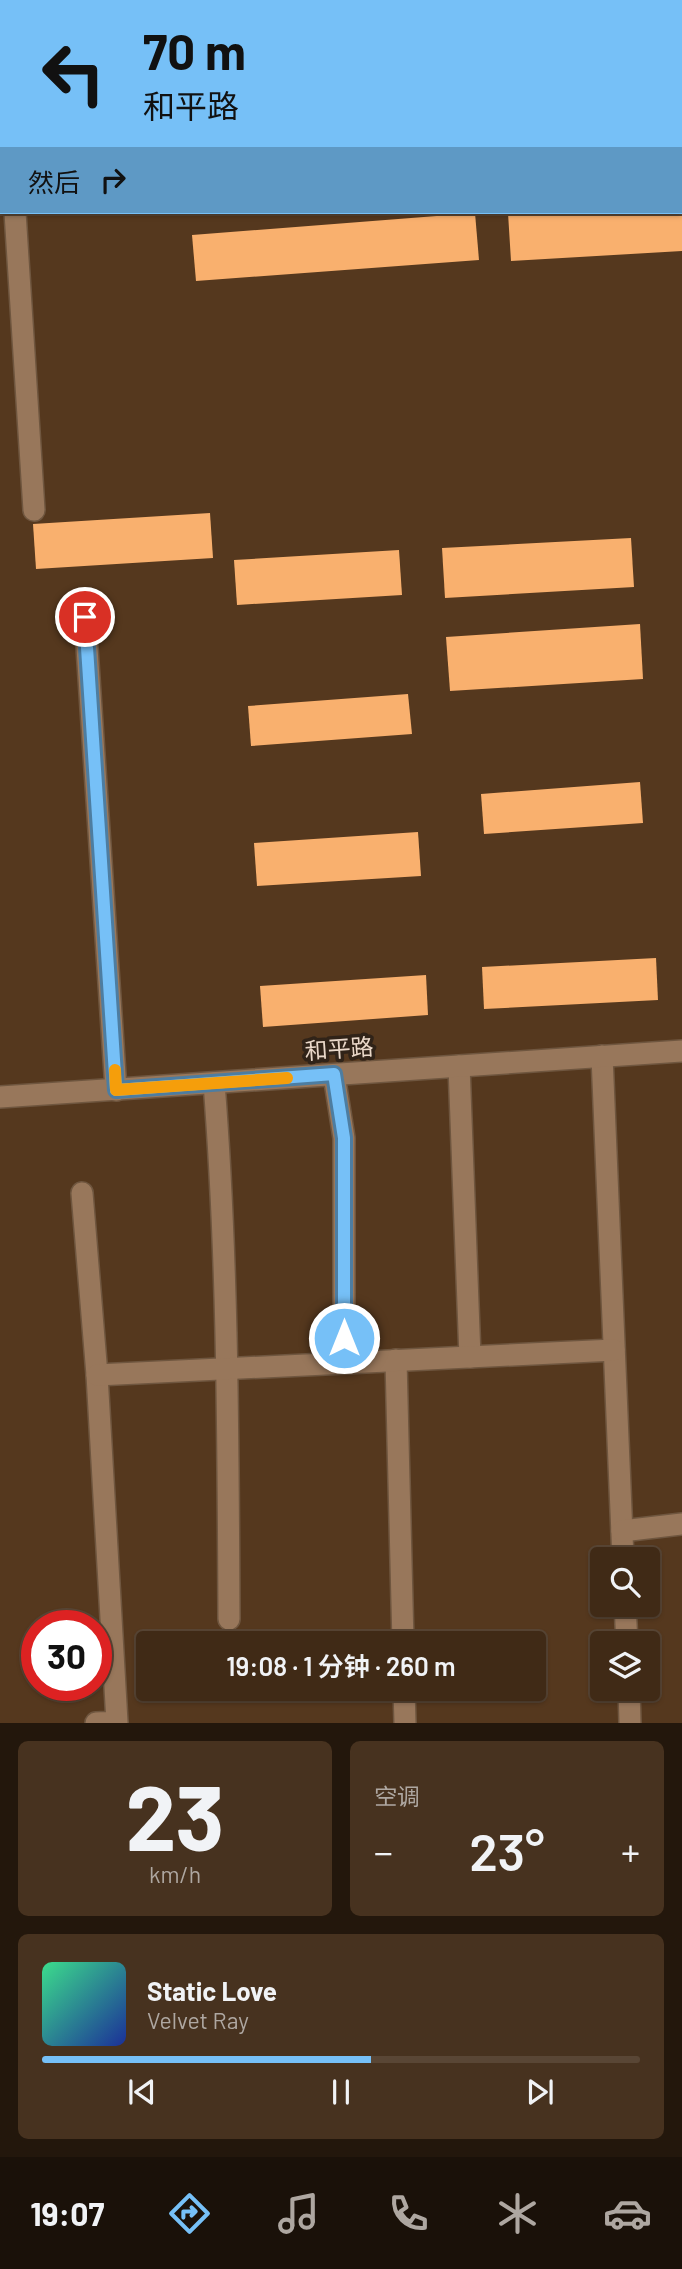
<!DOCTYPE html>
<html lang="zh">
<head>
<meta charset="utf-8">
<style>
  body { margin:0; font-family:Barlow,"Noto Sans SC",sans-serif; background:#47321f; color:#f1f3f6; height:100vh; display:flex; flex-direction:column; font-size:26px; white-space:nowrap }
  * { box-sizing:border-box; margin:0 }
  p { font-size:23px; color:#aea7a1 }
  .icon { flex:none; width:38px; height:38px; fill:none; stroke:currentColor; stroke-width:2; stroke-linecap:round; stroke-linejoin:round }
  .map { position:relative; height:1723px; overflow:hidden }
  .sheet { display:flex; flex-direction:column; gap:18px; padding:18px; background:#23170c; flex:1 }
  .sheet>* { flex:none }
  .guide { position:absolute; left:0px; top:0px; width:682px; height:214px; box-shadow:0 2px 5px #0004,0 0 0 2px #594635; background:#76c0f7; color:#111; overflow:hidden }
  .fabs { position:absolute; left:590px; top:1547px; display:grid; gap:14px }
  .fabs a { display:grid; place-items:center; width:70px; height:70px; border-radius:7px; background:#402a16; box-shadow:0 2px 5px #0004,0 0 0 2px #594635; font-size:35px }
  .speed { position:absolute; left:21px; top:1610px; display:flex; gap:14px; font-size:35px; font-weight:700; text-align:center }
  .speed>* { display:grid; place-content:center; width:91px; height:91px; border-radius:50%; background:#402a16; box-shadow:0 2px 5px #0004,0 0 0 2px #594635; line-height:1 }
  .speed .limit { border:10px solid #d22; background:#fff; color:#111 }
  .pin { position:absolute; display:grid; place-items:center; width:60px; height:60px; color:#fff; margin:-30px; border:4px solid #fff; border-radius:50%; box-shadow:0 2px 7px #0007 }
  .me { position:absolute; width:77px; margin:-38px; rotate:0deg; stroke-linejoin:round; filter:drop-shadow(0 0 5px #0008) }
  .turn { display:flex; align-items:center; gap:24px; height:147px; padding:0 28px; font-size:32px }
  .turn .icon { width:91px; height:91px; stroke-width:2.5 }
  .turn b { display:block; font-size:49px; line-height:60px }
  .then { display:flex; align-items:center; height:66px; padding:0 28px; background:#0003; gap:14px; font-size:26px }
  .big { font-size:52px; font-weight:600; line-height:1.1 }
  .sheet .tile { flex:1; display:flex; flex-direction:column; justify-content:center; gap:10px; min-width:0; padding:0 24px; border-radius:10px; background:#47321f }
  .sheet .dial { align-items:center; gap:0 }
  .dial b { font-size:91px; line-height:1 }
  .song { display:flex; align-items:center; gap:21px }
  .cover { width:84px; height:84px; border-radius:10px; background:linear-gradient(135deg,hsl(150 70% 55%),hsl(230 70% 35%)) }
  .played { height:7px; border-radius:4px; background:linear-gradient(90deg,#76c0f7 55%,#594635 55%) }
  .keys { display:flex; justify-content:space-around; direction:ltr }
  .heat { display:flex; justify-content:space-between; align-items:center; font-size:38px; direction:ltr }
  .sheet .tiles { flex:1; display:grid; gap:18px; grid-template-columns:1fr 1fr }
  .tile:last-child { grid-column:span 2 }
  .trip { position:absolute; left:136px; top:1631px; width:410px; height:70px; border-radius:7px; background:#402a16; box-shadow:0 2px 5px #0004,0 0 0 2px #594635; font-weight:600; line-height:70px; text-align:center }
  .menu { display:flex; height:112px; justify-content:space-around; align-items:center; background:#1a1109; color:#aea7a1 }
  .menu .icon { width:49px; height:49px }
  .menu .current { color:#76c0f7 }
  .menu b { font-size:32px; color:#f1f3f6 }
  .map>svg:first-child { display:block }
  .building { fill:#f9b06e }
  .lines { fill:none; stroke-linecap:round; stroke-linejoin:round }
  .street-casing { stroke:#6f563f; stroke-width:24 }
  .street { stroke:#98775b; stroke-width:21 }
  .route-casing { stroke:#4d7da1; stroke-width:18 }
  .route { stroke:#76c0f7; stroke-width:12 }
  .slow { stroke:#f59e0b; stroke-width:12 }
  .labels { text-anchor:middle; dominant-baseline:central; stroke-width:7; stroke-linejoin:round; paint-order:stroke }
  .street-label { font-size:23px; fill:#ead8c9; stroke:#302318 }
</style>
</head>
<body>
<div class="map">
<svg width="682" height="1723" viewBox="0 0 682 1723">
  <rect width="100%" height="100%" fill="#55381e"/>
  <g class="building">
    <polygon points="682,212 682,251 511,261 508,213"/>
    <polygon points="475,213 479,260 196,281 192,235"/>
    <polygon points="210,513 213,558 36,569 33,524"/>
    <polygon points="631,538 634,587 445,598 442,548"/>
    <polygon points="399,550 402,595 237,605 234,560"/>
    <polygon points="640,624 643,679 450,691 446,637"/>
    <polygon points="408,694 412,734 251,746 248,706"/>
    <polygon points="640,782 643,823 484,834 481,794"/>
    <polygon points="418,832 421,876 257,886 254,843"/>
    <polygon points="656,958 658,1000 484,1009 482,967"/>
    <polygon points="426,975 428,1015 263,1027 260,986"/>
  </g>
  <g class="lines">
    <g class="street-casing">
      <g id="street">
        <polyline points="1,0 2,9"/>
        <polyline points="0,84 2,84"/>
        <polyline points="15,212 34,510"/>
        <polyline points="85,617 116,1090"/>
        <polyline points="602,1056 623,1559"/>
        <polyline points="459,1066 470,1357"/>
        <polyline points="334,1075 344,1138 344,1363"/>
        <path d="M214,1083c14,178 14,357 15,536"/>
        <polyline points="0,1097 682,1051"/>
        <polyline points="82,1193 97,1375 117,1722 96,1723"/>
        <polyline points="396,1360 403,1643"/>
        <polyline points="97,1375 614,1350"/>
        <polyline points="622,1531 682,1524"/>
        <polyline points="625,1605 627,1643"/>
        <polyline points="404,1689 405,1723"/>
        <polyline points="629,1689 630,1723"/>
      </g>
    </g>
    <use href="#street" class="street"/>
  </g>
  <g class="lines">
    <g class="route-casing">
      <polyline id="route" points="85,617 116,1090 334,1074 344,1138 344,1338"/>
    </g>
    <use href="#route" class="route"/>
    <polyline class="slow" points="115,1070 116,1090 287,1078"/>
  </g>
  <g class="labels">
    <g class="street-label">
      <text transform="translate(339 1048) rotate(-4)">和平路</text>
    </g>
  </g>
</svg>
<div class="fabs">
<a><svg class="icon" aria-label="search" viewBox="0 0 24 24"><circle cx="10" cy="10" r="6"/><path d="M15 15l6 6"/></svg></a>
<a><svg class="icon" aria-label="layers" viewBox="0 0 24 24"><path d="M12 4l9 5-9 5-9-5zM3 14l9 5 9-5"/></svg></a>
</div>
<div class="speed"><div class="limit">30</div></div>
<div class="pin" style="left:85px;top:617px;background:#d93025"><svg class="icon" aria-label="arrive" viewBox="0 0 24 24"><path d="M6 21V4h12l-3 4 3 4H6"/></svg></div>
<svg class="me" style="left:344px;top:1338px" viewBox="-20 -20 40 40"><circle r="17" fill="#76c0f7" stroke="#fff" stroke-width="3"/><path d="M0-11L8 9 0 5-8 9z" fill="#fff"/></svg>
<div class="trip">19:08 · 1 分钟 · 260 m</div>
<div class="guide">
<div class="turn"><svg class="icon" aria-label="left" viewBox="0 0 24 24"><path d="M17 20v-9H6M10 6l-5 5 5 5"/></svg><div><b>70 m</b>和平路</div></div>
<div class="then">然后<svg class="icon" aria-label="right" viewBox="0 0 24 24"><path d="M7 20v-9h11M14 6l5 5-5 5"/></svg></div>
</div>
</div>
<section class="sheet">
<div class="tiles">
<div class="tile dial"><b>23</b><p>km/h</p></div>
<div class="tile"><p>空调</p>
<div class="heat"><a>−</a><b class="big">23°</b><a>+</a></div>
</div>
<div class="tile">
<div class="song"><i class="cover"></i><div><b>Static Love</b><p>Velvet Ray</p></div></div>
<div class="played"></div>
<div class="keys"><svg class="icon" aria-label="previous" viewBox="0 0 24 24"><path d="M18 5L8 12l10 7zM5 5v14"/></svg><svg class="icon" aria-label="pause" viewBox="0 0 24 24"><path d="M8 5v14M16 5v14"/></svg><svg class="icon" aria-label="next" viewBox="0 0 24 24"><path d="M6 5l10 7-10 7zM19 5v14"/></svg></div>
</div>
</div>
</section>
<nav class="menu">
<b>19:07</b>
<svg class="icon current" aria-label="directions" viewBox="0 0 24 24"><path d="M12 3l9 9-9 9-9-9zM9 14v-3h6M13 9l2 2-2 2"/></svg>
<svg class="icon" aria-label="music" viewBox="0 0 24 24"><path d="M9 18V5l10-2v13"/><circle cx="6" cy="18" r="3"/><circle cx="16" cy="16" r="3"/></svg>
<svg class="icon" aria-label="phone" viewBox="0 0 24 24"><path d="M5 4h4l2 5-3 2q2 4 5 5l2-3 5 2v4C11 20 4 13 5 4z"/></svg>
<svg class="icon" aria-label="climate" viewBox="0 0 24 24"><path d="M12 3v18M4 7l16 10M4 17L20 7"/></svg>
<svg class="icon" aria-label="car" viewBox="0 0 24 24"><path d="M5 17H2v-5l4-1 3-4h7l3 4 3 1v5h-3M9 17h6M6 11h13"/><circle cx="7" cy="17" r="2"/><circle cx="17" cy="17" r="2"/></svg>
</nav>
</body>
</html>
